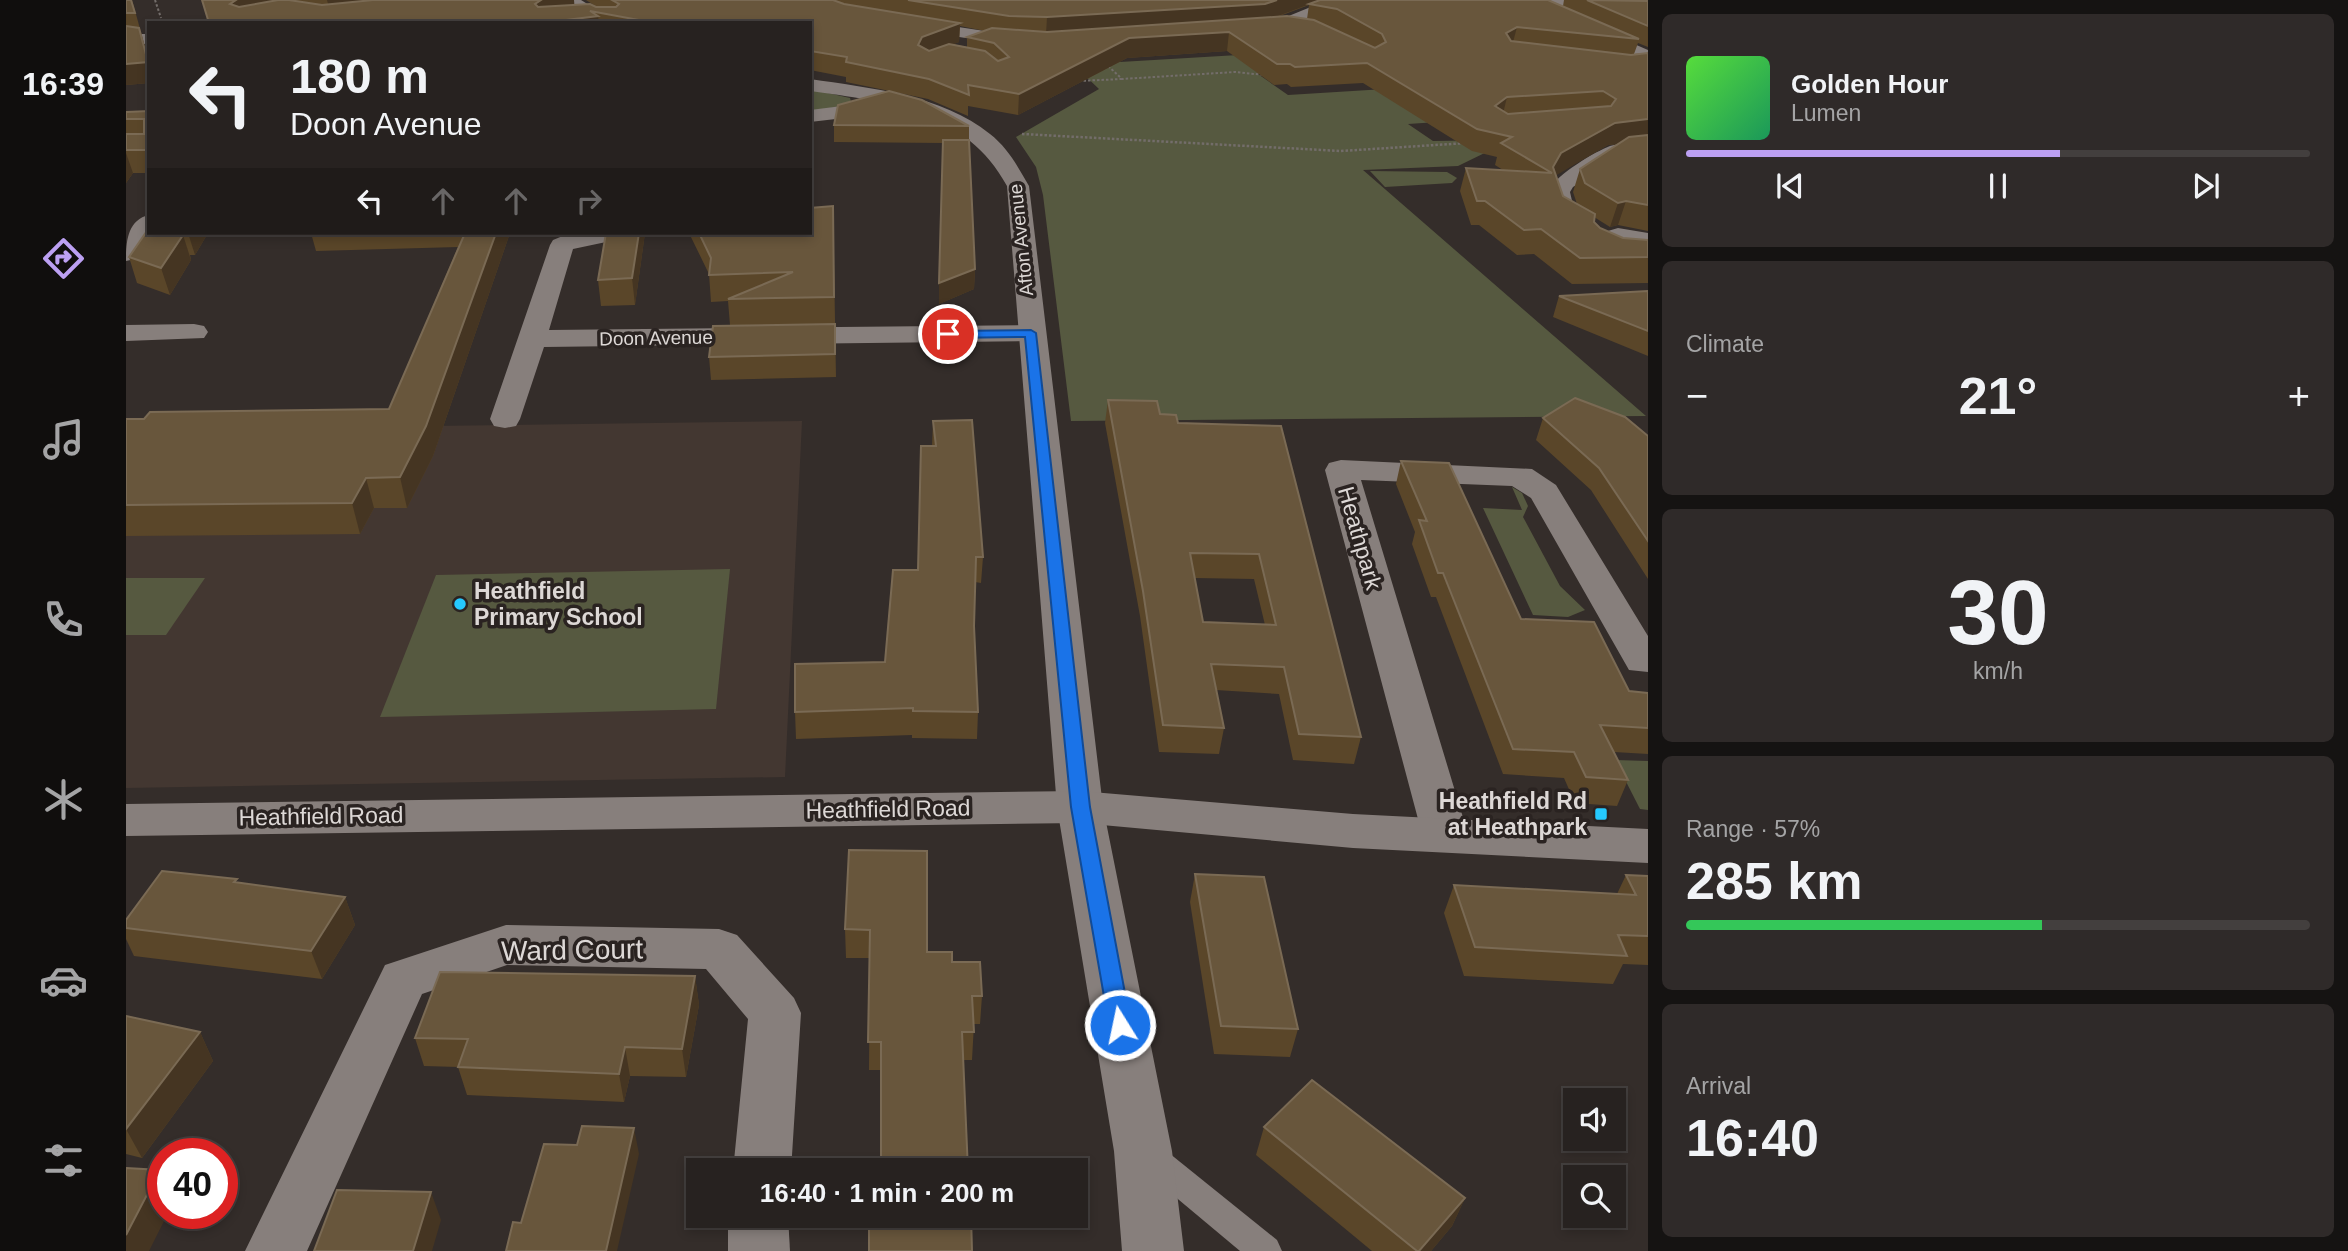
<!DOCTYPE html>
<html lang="en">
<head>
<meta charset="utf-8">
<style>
  body { margin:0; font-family:Helvetica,sans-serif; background:#2f2a29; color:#f1f3f6; height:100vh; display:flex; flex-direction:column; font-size:26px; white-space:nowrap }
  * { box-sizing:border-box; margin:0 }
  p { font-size:23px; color:#a4a4a5 }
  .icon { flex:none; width:38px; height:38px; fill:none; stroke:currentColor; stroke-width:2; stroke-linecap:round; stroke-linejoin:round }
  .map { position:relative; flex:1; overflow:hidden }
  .drawer { display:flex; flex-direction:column; gap:14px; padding:14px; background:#151312; width:700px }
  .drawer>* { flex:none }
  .hud { position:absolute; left:21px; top:21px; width:665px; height:214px; border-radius:0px; box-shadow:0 4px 10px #0003,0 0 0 2px #433f3e; background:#272220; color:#f1f3f6; overflow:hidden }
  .tools { position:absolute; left:1437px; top:1088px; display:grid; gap:14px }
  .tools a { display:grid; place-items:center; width:63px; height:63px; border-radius:0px; background:#272220; box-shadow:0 4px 10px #0003,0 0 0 2px #433f3e; font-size:35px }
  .speed { position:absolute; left:21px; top:1138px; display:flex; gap:14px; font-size:35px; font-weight:700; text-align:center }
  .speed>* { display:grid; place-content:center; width:91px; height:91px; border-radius:50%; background:#272220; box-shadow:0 4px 10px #0003,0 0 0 2px #433f3e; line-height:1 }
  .speed .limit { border:10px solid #d22; background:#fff; color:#111 }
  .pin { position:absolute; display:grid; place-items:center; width:60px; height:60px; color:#fff; margin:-30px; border:4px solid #fff; border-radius:50%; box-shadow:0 2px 7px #0007 }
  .me { position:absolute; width:77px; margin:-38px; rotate:350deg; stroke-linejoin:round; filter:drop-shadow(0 0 5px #0008) }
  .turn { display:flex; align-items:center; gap:24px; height:147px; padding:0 28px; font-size:32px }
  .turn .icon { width:91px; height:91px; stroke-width:2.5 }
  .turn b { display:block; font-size:49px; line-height:60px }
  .lanes { display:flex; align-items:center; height:66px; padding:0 28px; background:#0003; justify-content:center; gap:35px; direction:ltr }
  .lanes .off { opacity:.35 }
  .big { font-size:52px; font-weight:800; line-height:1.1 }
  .drawer .widget { flex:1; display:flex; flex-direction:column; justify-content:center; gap:10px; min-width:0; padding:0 24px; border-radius:10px; background:#2f2a29 }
  .drawer .dial { align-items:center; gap:0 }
  .dial b { font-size:91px; line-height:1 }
  .song { display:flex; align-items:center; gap:21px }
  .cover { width:84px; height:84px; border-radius:10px; background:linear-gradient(135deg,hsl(110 70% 55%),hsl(150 70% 35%)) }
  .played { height:7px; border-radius:4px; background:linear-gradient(90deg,#bca0f2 60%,#433f3e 60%) }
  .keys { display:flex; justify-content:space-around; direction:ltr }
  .heat { display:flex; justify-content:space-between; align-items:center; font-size:38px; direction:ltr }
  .charge { height:10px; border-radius:5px; background:linear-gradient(90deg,#34c759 57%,#433f3e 0) }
  .trip { position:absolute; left:560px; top:1158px; width:402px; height:70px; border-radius:0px; background:#272220; box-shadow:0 4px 10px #0003,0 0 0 2px #433f3e; font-weight:800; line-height:70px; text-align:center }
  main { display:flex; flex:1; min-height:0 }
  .dock { display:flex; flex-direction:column; width:126px; justify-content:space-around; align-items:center; background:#100e0d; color:#a4a4a5 }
  .dock .icon { width:49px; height:49px }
  .dock .selected { color:#bca0f2 }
  .dock b { font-size:32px; color:#f1f3f6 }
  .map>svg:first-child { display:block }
  .built { fill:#433731 }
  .green { fill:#565940 }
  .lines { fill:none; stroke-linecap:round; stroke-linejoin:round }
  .path-far1 { stroke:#736d6a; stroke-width:2; stroke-dasharray:2.5 2; stroke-linecap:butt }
  .path { stroke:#736d6a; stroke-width:2.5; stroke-dasharray:2.5 2; stroke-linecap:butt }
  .service { fill:#877f7c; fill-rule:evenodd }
  .minor { fill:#877f7c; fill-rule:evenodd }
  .tertiary { fill:#877f7c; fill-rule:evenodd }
  .secondary { fill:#877f7c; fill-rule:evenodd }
  .wall { fill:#5a4629; fill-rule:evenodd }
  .shaded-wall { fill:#453522 }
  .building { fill:#68563c; stroke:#7a6a54; stroke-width:2; fill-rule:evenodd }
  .route { fill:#1a73e8; stroke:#114b97; stroke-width:2 }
  .poi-dot { fill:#25c9fe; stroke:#2a2321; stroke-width:2.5 }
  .labels { text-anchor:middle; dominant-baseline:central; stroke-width:7; stroke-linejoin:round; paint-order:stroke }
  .far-street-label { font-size:19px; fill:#ddd8d6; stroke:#2a2321 }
  .street-label { font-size:23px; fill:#ddd8d6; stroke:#2a2321 }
  .poi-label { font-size:23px; font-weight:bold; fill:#ddd8d6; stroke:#2a2321; text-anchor:start }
  .near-street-label { font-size:28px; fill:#ddd8d6; stroke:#2a2321 }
</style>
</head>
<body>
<main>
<nav class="dock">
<b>16:39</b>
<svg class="icon selected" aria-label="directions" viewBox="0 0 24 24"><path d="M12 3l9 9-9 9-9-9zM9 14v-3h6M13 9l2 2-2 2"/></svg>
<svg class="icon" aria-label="music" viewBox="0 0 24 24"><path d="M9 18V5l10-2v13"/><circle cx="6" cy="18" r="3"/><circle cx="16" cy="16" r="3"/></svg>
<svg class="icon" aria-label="phone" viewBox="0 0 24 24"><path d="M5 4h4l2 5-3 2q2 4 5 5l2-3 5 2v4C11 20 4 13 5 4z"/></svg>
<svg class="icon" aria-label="climate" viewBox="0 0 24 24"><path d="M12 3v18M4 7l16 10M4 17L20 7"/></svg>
<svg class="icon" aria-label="car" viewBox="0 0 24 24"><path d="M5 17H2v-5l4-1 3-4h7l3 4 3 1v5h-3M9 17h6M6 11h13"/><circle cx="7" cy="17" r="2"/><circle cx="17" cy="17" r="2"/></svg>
<svg class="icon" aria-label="filters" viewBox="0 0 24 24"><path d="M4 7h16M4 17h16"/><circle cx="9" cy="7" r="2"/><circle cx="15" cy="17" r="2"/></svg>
</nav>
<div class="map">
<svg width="1522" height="1251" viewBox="0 0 1522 1251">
  <rect width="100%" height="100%" fill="#342d2a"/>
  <polygon class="built" points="676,421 659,777 0,788 0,430"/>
  <g class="green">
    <polygon points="929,47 977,63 1161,52 1229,68 1132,74 1162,95 1372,82 1357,119 1282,124 1307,141 1374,140 1375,145 1332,166 1237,170 1520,416 945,421 917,195 910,167 890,137 973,89"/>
    <polygon points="684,89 724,98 726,105 684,111"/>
    <polygon points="1244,171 1321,172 1331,178 1326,183 1259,187"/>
    <polygon points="1386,487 1396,493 1402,506 1397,517 1434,586 1459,610 1442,617 1407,615 1357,508 1396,510"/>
    <polygon points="604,569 590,709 254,717 310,575"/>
    <polygon points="0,578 79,578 40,635 0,635"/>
    <polygon points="1489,760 1522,761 1522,810 1514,809"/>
  </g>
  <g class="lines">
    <g class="path-far1">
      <polyline points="29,0 35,18"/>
      <polyline points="979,63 996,79 1109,72 1139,75"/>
      <polyline points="953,81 996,79"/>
    </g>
    <polyline class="path" points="896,134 1215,151 1341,143"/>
    <polygon class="service" points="1027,1145 1038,1149 1151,1240 1156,1251 1114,1251 1016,1169 1011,1159 1016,1149"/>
    <g class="minor">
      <polygon points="675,0 695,0 713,9 899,37 908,42 899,47 709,18"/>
      <polygon points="1385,0 1505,0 1497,5 1378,10 1370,5"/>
      <polygon points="1234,2 1240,4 1240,10 1195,14 1158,29 1120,37 1112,32 1114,28 1148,22 1192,4"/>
      <polygon points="1462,24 1522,50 1522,61 1456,33 1454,29"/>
      <rect x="0" y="34" width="23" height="10"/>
      <polygon points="760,93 770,99 767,103 727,117 684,122 684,110 724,105"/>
      <path d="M1522,143v12l-27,2 -48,30 -3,5 3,13 26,23 -4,5c-20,5 -56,-21 -45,-44 6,-14 46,-38 60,-43 12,-4 26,-3 38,-3z"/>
      <path d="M23,215v18h4l-18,26 -9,2c0,-18 1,-41 23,-46z"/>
      <path d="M1492,228l30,5v14l-32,-3 32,7v14c-20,-2 -47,-2 -60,-20l3,-9z"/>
      <polygon points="444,233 502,233 499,238 447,249 423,330 905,325 915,327 919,333 915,339 905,341 418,347 394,419 390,426 379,428 368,426 364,419 424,245 427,240"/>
      <polygon points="68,324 78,326 82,332 78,338 0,341 0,325"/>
      <polygon points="1215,460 1406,469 1430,485 1522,636 1522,672 1503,670 1405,498 1386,486 1235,480 1342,834 1335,846 1319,851 1303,846 1296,834 1199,470 1203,463"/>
      <polygon points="380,925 593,929 611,935 668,998 675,1013 665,1171 607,1171 622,1019 580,969 381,965 296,994 181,1251 119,1251 259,965"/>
      <polygon points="602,1216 662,1216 664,1251 602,1251"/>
    </g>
    <g class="tertiary">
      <polygon points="436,0 455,0 492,23 472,23"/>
      <path d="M684,79c60,9 132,16 180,55 18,14 28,33 39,52l74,621 69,344 12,100h-62l-8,-100 -57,-344 -50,-621c-41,-76 -119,-84 -197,-95z"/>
    </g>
    <polygon class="secondary" points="954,791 1227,814 1522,829 1522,863 1227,848 954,823 0,836 0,804"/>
  </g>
  <g class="wall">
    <polygon points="0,0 6,0 23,61 23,83 0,85"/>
    <path d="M76,0h372v5l23,2 -11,-7h962l15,6 1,-6h84v47l-10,-4 -4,11 14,-1v178l-30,-6 -8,2 -16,-10v5l6,6 23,10 25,2v43l-76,1 -38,-30 -17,1 -38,-30h-8l-11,-34 6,-23 37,2 -8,-5 2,-8 -25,-6 -109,-68 -72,4 -4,-3 -13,1 -47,-34 -100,7 -109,57 -50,-9v10l-40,-17 -82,-17v-5l-36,-7v-47h-601zM1183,5l-2,14 -30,-2zM834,26l25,5 -18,6v10l-14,-3 6,-2zM1493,144l-39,25 -7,23 4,12 -14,-8 -8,-21 53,-30z"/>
    <polygon points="23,111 23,173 7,173 0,183 0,112"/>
    <polygon points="708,125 843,126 843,140 849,269 848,289 813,304 817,143 708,142"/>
    <polygon points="707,206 710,377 585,380 583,357 604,325 602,301 585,302 583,274 563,233 684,233"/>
    <polygon points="23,233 82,233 69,255 64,255 65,260 44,295 11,283 3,257"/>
    <polygon points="185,233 384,233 307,456 281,508 248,508 234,534 0,536 0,419 263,409 332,247 190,251"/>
    <polygon points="519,233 509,305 475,306 472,280"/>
    <polygon points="1522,291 1522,356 1427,317 1433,296"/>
    <path d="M982,400l52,14 18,9 103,3 80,311 -7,27 -61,-4 -14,-66 -63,-4 8,38 -5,26 -60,-2 -19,-136 -35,-193zM1069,578l59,1 11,46 -62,-3z"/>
    <polygon points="1417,418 1522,436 1522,579 1465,490 1410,440"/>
    <polygon points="807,421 857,557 855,583 849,582 848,626 852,712 851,739 786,738 786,735 670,739 669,712 759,662 792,570 806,446"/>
    <polygon points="1275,461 1395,619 1503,691 1522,693 1522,754 1488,752 1502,780 1491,806 1449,803 1438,778 1377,774 1310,597 1305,597 1286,544 1289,532 1270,484"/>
    <polygon points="723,850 801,952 826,962 856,996 854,1024 848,1024 846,1060 837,1060 755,1171 755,1070 743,1070 744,958 720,958 719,929"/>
    <polygon points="1069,874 1172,1029 1164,1057 1088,1054 1064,902"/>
    <polygon points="1500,875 1522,876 1522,965 1497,964 1487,984 1338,976 1318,913 1328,885 1491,894"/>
    <polygon points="112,883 219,897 229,925 196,979 8,956 0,939 0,920"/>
    <polygon points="569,976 573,1005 560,1077 504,1076 498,1102 341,1095 332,1067 298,1066 289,1038"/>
    <polygon points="0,1016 74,1032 87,1061 16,1158 0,1154"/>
    <polygon points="1138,1127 1339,1198 1326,1226 1305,1251 1246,1251 1130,1155"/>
  </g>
  <g class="shaded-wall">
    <polygon points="110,0 156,0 108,23 104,4"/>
    <polygon points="201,0 285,0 204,11"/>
    <polygon points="415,0 448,0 449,12 422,15 409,4"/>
    <polygon points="1151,0 1192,0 1192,1 1136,22 920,35 921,17"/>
    <polygon points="472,16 473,23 416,23"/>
    <polygon points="834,23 833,42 796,57 792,45 796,37"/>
    <polygon points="1391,27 1386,46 1380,33"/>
    <polygon points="13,28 23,61 23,83 0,85 0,64"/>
    <polygon points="1103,32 1101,51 1001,58 892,115 893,94 1003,38"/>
    <polygon points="1381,97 1376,118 1369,106"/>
    <polygon points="1522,119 1522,140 1482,145 1429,176 1427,167 1435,153 1489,123"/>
    <polygon points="0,153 7,173 0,183"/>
    <polygon points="1500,201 1492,225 1484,227 1492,203"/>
    <polygon points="62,233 82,233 69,255"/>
    <polygon points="370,233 384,233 307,456 281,508 274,477"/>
    <polygon points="513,233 519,233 509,305 506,278"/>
    <polygon points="57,235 65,260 44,295 35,268"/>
    <polygon points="849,269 848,289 813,304 813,283"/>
    <polygon points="240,478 248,508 234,534 226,503"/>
    <polygon points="219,897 229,925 196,979 185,951"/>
    <polygon points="569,976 573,1005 560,1077 556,1049"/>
    <polygon points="74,1032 87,1061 16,1158 0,1129"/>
    <polygon points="499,1047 504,1076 498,1102 493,1074"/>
    <polygon points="508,1128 513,1154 491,1251 480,1251"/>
    <polygon points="34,1170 37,1175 37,1213 42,1213 23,1251 0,1251 0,1235"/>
    <polygon points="305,1192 315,1220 306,1251 287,1251"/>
    <polygon points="1339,1198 1326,1226 1305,1251 1293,1251"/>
  </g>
  <g class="building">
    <polygon points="0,0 5,0 9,13 0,13"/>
    <path d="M76,0h34l-6,4 9,3 39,-7h11l33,5 51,-5h168l-6,4 3,3 52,-3 6,3h20l3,-3 -7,-4h221l11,4 116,19 -38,14 -4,8 11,6 20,-7 36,7 13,10 11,-4 -15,-14 -27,-6 25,-9 55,4 240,-16 27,4 61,28 11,-6 -4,-8 -45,-25 -28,-5 11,-4h228l91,39 -122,-12 -11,6 5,8 120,14 17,-2v66l-33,4 -54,30 -8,14 10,29 32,18 -1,8 6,6 23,10 25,2v17l-68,1 -39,-29 -17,1 -39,-29h-8l-11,-33 86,5 -51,-30 11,-6 -35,-8 -110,-66 -72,4 -5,-3h-13l-48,-32 -100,6 -110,56 -51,-9 1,10 -40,-16 -83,-17 1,-5 -37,-6v-28h-155l-65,-12 8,5 -56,7h-333zM1477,91l13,8 -5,7 -103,8 -13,-8 12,-9z"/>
    <polygon points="782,0 1151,0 1139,4 921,17 883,16"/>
    <polygon points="1461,0 1522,1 1522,26"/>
    <polygon points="0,26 13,28 22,62 0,64"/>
    <polygon points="763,91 796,100 843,126 708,125 712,105"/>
    <polygon points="23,111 23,150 0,150 0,134 18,134 18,119 0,119 0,112"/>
    <polygon points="1522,135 1522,205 1500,201 1492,203 1459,183 1454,169 1503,137"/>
    <polygon points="817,140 843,140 849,269 813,283"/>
    <polygon points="707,206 708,297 602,299 667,272 583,275 585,258 573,233 684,233 684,208"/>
    <polygon points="23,228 23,233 51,233 57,235 35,268 3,257"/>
    <polygon points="339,233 370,233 300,426 274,477 240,478 226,503 0,505 0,419 18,419 24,412 263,409"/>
    <polygon points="480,233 513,233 506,278 472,280"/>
    <polygon points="1522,291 1522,331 1433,296"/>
    <polygon points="709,324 709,354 583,357 587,326"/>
    <polygon points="1449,398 1499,417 1522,436 1522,541 1473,468 1417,418"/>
    <path d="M982,400l49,1 3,13 16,1 2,8 103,3 80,311 -62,-3 -15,-67 -73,-3 13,64 -61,-3 -20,-134zM1064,553l69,1 17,71 -73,-3z"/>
    <polygon points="846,420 857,557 850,557 848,626 852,712 787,711 787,708 669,712 669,664 759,662 767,570 792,570 795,446 810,446 807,421"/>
    <polygon points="1275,461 1323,463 1395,619 1468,622 1503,691 1522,693 1522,728 1474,725 1502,780 1460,777 1448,752 1387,749 1317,573 1312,573 1293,520 1301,521"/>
    <polygon points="723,850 801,851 801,952 826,952 826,962 854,962 856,996 846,996 848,1032 836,1032 842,1171 748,1171 755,1171 755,1042 742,1042 744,930 719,929"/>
    <polygon points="36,871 111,879 108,882 219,897 185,951 0,928 0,920"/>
    <polygon points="1069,874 1138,877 1172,1029 1095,1026"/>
    <polygon points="1500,875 1522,876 1522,936 1492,935 1501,956 1349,947 1328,885 1510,895"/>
    <polygon points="314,972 569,976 556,1049 499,1047 493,1074 332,1067 342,1039 289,1038"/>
    <polygon points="0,1016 74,1032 0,1129"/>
    <polygon points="1186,1080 1339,1198 1293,1251 1291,1251 1138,1127"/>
    <polygon points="456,1126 508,1128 480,1251 380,1251 387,1222 395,1223 418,1144 451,1145"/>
    <polygon points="0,1168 34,1170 0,1235"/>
    <polygon points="211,1190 305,1192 287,1251 188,1251"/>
    <polygon points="743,1216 845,1216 846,1251 743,1251"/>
  </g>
  <polygon class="route" points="905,330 910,333 964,807 1005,1025 1002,1032 994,1034 987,1032 983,1025 945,807 899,337 822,338 816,334 822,331"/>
  <g class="poi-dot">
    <circle cx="334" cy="604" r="7"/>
    <rect x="1468" y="807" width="14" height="14" rx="3.5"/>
  </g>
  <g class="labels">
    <g class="far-street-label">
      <text transform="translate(895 240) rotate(-96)">Afton Avenue</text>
      <text transform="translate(530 338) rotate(-1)">Doon Avenue</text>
    </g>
    <g class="street-label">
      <text transform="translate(1234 538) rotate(74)">Heathpark</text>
      <text transform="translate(762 809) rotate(-1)">Heathfield Road</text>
      <text transform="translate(195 816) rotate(-1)">Heathfield Road</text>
    </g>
    <g class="poi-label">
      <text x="348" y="591">Heathfield<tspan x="348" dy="26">Primary School</tspan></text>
      <text x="1461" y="801" text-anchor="end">Heathfield Rd<tspan x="1461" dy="26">at Heathpark</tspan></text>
    </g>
    <g class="near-street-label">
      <text transform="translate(446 950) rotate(-1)">Ward Court</text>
    </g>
  </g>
</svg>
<div class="tools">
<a><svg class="icon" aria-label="sound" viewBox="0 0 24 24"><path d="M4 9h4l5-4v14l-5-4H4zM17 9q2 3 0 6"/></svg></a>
<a><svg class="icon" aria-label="search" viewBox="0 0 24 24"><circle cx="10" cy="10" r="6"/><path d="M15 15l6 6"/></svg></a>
</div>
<div class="speed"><div class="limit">40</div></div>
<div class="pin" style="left:822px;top:334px;background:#d93025"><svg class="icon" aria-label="arrive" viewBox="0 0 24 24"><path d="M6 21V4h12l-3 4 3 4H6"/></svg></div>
<svg class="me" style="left:994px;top:1025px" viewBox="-20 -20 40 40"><circle r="17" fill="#1a73e8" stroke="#fff" stroke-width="3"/><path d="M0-11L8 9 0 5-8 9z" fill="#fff"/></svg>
<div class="trip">16:40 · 1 min · 200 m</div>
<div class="hud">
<div class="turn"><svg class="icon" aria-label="left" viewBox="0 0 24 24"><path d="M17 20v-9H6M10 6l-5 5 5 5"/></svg><div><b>180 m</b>Doon Avenue</div></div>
<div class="lanes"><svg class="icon" aria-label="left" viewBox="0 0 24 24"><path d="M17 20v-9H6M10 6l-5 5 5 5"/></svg><svg class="icon off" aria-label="ahead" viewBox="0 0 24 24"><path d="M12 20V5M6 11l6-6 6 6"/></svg><svg class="icon off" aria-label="ahead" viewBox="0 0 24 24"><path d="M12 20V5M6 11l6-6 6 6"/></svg><svg class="icon off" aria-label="right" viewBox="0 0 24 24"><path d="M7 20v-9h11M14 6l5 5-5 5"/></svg></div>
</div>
</div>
<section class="drawer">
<div class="widget">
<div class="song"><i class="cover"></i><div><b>Golden Hour</b><p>Lumen</p></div></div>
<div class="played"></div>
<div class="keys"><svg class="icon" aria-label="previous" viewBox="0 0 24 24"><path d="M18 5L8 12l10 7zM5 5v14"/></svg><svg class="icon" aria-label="pause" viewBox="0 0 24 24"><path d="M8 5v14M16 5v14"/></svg><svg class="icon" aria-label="next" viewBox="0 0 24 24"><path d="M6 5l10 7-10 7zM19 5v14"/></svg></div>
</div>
<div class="widget"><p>Climate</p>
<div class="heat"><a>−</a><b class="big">21°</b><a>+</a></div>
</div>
<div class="widget dial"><b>30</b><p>km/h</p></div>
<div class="widget"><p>Range · 57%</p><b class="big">285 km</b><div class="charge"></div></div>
<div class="widget"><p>Arrival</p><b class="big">16:40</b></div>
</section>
</main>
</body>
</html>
